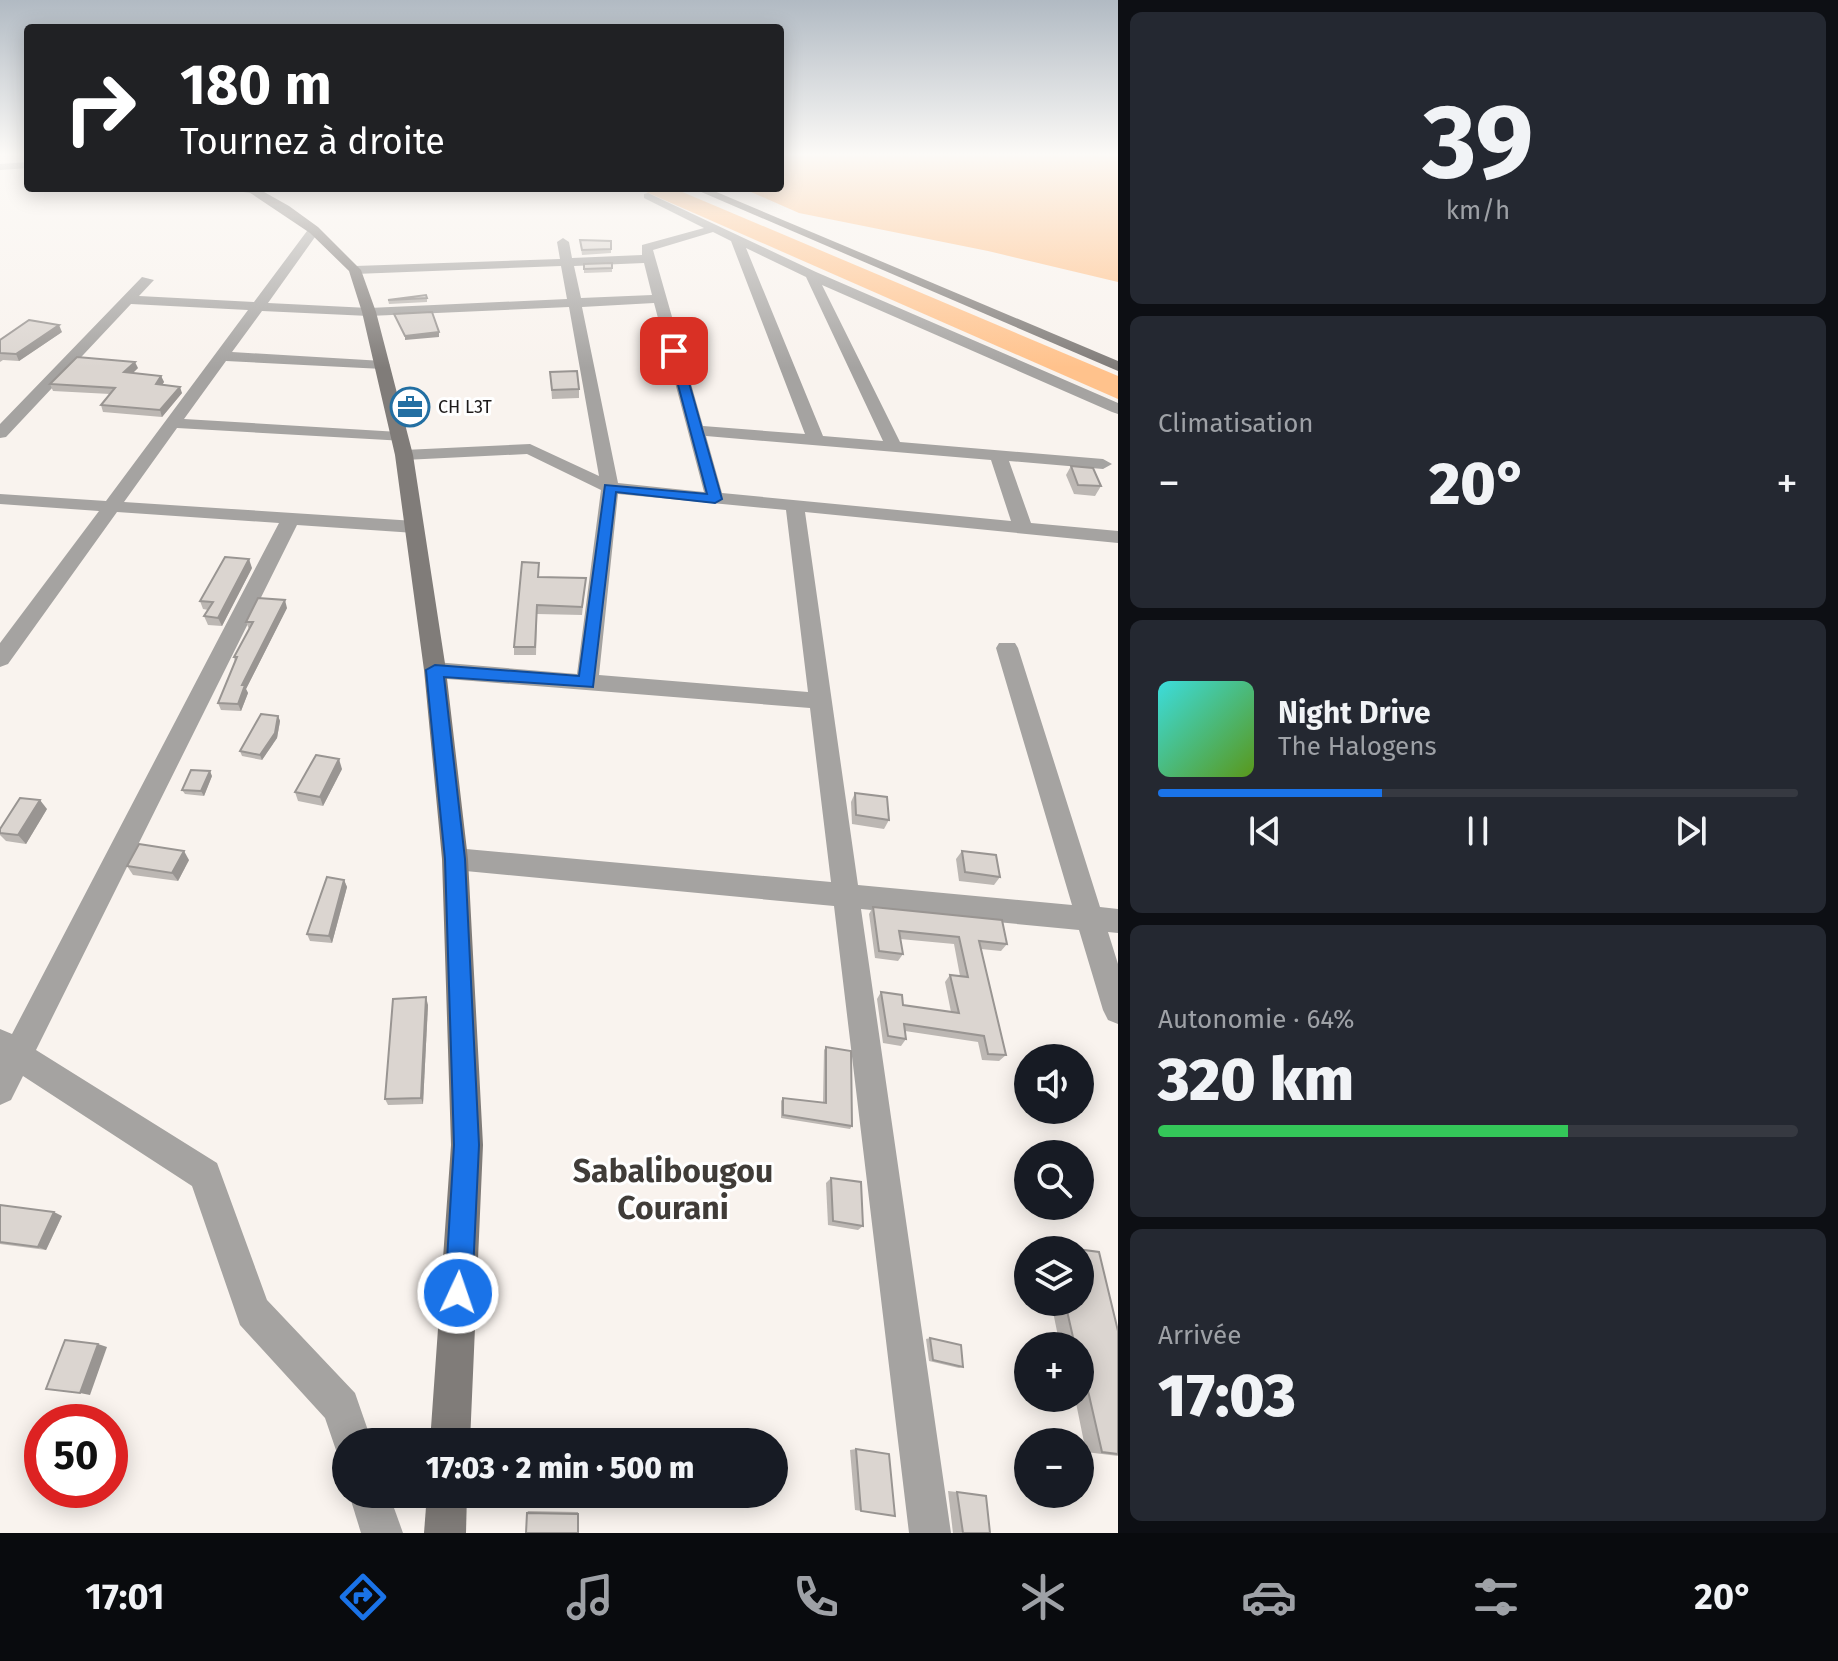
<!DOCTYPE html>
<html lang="fr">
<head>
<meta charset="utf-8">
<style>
  body { margin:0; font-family:"Fira Sans",sans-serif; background:#242831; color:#f1f3f6; height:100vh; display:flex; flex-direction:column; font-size:30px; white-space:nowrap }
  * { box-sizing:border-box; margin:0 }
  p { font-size:26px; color:#9ea1a6 }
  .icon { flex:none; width:44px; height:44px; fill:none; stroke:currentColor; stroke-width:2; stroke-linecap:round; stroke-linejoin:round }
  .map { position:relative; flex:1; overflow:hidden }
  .drawer { display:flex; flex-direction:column; gap:12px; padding:12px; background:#0d0f14; width:720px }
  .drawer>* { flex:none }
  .banner { position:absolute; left:24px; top:24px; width:760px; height:168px; border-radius:8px; box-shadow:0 4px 20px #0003; background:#202124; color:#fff; overflow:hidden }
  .fabs { position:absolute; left:1014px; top:1044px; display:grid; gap:16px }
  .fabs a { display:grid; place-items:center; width:80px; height:80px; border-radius:50%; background:#171b24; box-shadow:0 4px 20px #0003; font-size:40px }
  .speed { position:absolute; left:24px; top:1404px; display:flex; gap:16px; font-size:40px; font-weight:700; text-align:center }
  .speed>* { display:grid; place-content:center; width:104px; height:104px; border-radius:50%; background:#171b24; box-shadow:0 4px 20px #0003; line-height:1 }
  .speed .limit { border:12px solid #d22; background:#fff; color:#111 }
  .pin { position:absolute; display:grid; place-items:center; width:68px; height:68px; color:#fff; margin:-34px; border-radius:16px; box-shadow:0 4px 12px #0006 }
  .me { position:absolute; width:88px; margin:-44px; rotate:3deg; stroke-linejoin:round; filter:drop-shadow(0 0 6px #0008) }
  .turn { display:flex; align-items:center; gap:28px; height:168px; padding:0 24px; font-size:36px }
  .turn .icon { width:104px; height:104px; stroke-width:2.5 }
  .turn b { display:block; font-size:56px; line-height:68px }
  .big { font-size:60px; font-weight:800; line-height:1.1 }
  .drawer .card { flex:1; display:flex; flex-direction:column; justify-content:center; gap:12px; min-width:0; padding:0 28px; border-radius:12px; background:#242831 }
  .drawer .dial { align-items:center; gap:0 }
  .dial b { font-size:104px; line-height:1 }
  .song { display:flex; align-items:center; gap:24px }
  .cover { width:96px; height:96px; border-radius:12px; background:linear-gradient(135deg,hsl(180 70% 55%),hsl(90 70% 35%)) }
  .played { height:8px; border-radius:4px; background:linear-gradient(90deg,#1a73e8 35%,#363941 35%) }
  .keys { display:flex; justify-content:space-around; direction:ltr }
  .heat { display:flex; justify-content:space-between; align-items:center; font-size:44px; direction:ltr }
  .charge { height:12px; border-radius:6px; background:linear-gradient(90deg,#34c759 64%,#363941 0) }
  .trip { position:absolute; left:332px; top:1428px; width:456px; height:80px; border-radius:40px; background:#171b24; box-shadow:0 4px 20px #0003; font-weight:800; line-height:80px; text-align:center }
  .menu { display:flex; height:128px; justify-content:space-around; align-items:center; background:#090b0e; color:#9ea1a6 }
  .menu .icon { width:56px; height:56px }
  .menu .current { color:#1a73e8 }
  .menu b { font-size:36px; color:#f1f3f6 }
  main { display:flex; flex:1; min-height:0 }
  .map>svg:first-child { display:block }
  .water { fill:#ffc28c }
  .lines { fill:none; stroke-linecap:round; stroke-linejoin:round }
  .street { fill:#a5a3a1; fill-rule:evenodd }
  .secondary { fill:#807c79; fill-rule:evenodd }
  .wall { fill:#bcb7b3 }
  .shaded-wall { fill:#999592 }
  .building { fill:#dbd5d0; stroke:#999592; stroke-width:2 }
  .route { fill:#1a73e8; stroke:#114b97; stroke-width:2 }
  .labels { text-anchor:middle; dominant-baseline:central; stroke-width:6; stroke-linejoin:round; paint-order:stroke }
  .far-poi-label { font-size:18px; fill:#1e1b1a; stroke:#fff; text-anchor:start }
  .near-quarter-label { font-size:32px; font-weight:bold; fill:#403c38; stroke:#fff }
</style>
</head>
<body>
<main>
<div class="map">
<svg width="1118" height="1533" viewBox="0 0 1118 1533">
  <rect width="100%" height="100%" fill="#f9f3ee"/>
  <g class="water">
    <polygon points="780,153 1118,153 1118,282 988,251 799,213 742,188 780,188"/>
    <polygon points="637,188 673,188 1118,376 1118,399"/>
  </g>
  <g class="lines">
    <g class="street">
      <polygon points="28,162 28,168 0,170 0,164"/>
      <polygon points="220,188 256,188 261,191 255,194"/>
      <path d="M648,193l168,79 302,131v11l-6,-2 -290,-127 78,157 203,17 9,5 -9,5 -94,-8 22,62 87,8v12l-313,-31 53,373 214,20 -76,-257 3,-5h16l3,5 82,259 18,2v24l-10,-1 10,32v60l-10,-4 -5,-10 -24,-80 -218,-21 90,624h-42l-75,-627 -379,-36 -9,-3 -4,-8 4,-8 9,-3 376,34 -21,-174 -375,-30 -8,-3 -3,-5 3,-5 8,-3 142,12 24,-184 -74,-36 -123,6 -9,-5 9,-5 126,-6 69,32 -30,-169 -200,9 -107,-5 -30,41 151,9 7,4 -7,4 -157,-8 -42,58 215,13 8,5 -2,4 -228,-13 -53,74 291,19 9,6 -9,6 -118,-8 -261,525 181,113 50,137 88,93 17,49h-26v17l-8,-3 -13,-38 -85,-93 -48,-139 -169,-110 -12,24 -11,5v-76l12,5 267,-511 -162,-11 -109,152 -8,3v-24l99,-132 -99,-7v-10l106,7 142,-191 -117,-6 -125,133 -6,1v-14l142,-147 12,3 -15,16 115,6 56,-75 4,-1 6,4 -52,73 101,5 198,-9 -6,-33 -206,8 -6,-4 6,-4 205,-7 -3,-17 6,-4 6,4 3,16 70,-3v-10l62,-17 -60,-30v-4zM713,232l18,9 74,193 -102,-8 -50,-176zM746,248l60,29 77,164 -60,-5zM644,263l8,32 -71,3 -7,-32zM654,303l50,189 -86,-9 -36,-176zM706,436l285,24 20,61 -289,-28zM618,494l168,16 22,182 -209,-17z"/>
      <polygon points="349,1494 389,1494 403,1533 361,1533"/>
    </g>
    <g class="secondary">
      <polygon points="243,188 257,188 289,206 318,227 361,270 376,312 413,455 446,670 468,859 483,1145 470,1442 430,1442 451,1145 442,859 424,670 395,455 362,312 349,271 310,233"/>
      <polygon points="692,188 707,188 1118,361 1118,371"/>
      <polygon points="427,1494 467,1494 466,1533 424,1533"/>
    </g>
  </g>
  <g class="wall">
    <polygon points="580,240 611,241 611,253 582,255"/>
    <polygon points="612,263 612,272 584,273 584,269"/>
    <polygon points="427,298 427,302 389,304 388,300"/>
    <polygon points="62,332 19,361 3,360 0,362 0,340"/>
    <polygon points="138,368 132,373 161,376 164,382 162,385 182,393 162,417 103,412 101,405 110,394 53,391 50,384"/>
    <polygon points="550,372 579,389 579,398 552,399"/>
    <polygon points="1071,466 1101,486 1095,496 1074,494 1066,475"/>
    <polygon points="252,568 222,626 208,625 204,616 208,610 203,609 200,601"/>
    <polygon points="539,577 585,587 582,615 537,614 536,655 514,655 514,647"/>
    <polygon points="287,608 246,689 248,693 241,711 221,710 218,703 235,662 234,657 249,629 246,622"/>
    <polygon points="278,716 280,721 277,738 262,760 242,756 240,751"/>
    <polygon points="342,769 323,806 298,801 295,792"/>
    <polygon points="212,776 204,796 185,794 182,790"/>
    <polygon points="855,793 889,820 884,829 852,824 851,802"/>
    <polygon points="47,809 26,844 6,841 0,835 0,829"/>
    <polygon points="962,851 1000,877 994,885 959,881 956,859"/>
    <polygon points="189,860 178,881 133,875 127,866"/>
    <polygon points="344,880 347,887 332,943 310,941 307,934"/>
    <polygon points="873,907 1007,944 1001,951 981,949 1006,1055 999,1061 982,1060 978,1042 905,1031 906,1039 901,1046 883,1043 877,999 881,992 903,1005 951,1012 945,982 950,975 960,976 954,944 900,939 903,954 898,961 875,958 869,914"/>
    <polygon points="428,1005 423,1104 388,1105 385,1099"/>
    <polygon points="826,1047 852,1126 850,1129 781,1118 781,1101 783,1098 823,1103 824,1050"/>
    <polygon points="831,1178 863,1226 858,1230 828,1225 826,1183"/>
    <polygon points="0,1205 62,1216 46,1250 0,1244"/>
    <polygon points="1054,1246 1099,1252 1118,1331 1118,1456 1086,1452 1075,1398 1080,1398 1080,1346 1060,1346 1051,1302 1080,1302 1080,1250 1046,1250"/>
    <polygon points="930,1338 963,1367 959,1368 929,1361 926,1339"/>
    <polygon points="856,1449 895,1516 855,1510 850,1450"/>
    <polygon points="948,1491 957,1492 990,1533 953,1533"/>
    <polygon points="528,1511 578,1512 578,1514 527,1513"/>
  </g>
  <g class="shaded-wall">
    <polygon points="59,325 62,332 19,361 16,354"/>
    <polygon points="439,332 439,337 405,340 405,336"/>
    <polygon points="135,362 138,368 127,379 124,372"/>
    <polygon points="161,376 164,382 158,391 156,384"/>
    <polygon points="180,387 182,393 162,417 160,410"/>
    <polygon points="249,559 252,568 222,626 218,618"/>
    <polygon points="285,600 287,608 246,689 248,693 241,711 238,704 242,685"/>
    <polygon points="278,716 280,721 277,738 262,760 260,755"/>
    <polygon points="339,759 342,769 323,806 320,797"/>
    <polygon points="210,771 212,776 204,796 201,791"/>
    <polygon points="40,800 47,809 26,844 18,835"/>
    <polygon points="184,851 189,860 178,881 172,873"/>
    <polygon points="344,880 347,887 332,943 329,936"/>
    <polygon points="426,997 428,1005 423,1104 421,1098"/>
    <polygon points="54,1212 62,1216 46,1250 38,1247"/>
    <polygon points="98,1344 107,1347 90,1395 80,1393"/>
  </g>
  <g class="building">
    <polygon points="580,240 611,241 611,249 582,250"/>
    <polygon points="612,263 612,268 584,269 584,264"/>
    <polygon points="426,295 427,298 388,300"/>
    <polygon points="432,312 439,332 405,336 394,314"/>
    <polygon points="29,320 59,325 16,354 0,353 0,340"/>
    <polygon points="77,357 135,362 124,372 161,376 156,384 180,387 160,410 101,405 115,388 50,384"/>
    <polygon points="577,371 579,389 552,390 550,372"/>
    <polygon points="1071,466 1093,468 1101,486 1078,485"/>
    <polygon points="225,557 249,559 218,618 204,616 213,602 200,601"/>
    <polygon points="522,562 539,563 538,577 586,578 582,607 537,605 535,647 514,647"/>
    <polygon points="258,598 285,600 242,685 245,685 238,704 218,703 237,657 234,657 253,622 246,622"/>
    <polygon points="261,714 278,716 275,733 260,755 240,751"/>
    <polygon points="316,755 339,759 320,797 295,792"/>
    <polygon points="191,770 210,771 201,791 182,790"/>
    <polygon points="855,793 887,797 889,820 856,815"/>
    <polygon points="20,798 40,800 18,835 0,833 0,829"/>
    <polygon points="139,844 184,851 172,873 127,866"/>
    <polygon points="962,851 996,855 1000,877 965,872"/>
    <polygon points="327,877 344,880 329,936 307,934"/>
    <polygon points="873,907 1002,920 1007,944 979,941 1006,1055 988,1054 984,1036 904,1024 906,1039 888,1036 881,992 902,995 903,1005 959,1013 950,975 968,977 959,937 899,931 903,954 879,951"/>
    <polygon points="426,997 421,1098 385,1099 393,999"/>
    <polygon points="826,1047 851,1051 852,1126 783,1115 783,1098 826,1103"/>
    <polygon points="831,1178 861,1182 863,1226 833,1221"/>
    <polygon points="0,1205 54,1212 38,1247 0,1242"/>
    <polygon points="1054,1246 1099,1252 1118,1331 1118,1454 1102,1452 1086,1382 1082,1382 1080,1372 1080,1346 1075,1346 1065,1302 1080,1302 1080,1250 1055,1250"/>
    <polygon points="930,1338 961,1345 963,1367 933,1360"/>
    <polygon points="65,1340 98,1344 80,1393 46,1389"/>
    <polygon points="856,1449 889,1454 895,1516 861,1511"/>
    <polygon points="957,1492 986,1496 990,1533 963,1533"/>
    <polygon points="527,1513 578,1514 578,1533 526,1533"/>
  </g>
  <linearGradient id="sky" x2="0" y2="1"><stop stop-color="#b1bac3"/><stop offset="0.42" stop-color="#fcfaf7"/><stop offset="1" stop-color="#fcfaf7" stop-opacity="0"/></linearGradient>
  <rect width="1118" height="368" fill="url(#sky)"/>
  <polygon class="route" points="674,348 680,351 722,499 715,503 616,492 593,687 444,677 465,859 479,1145 472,1293 468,1303 458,1307 449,1303 445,1293 454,1145 453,1113 445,859 426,670 435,665 579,676 605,485 707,494 669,351"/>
  <defs>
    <g id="office-ring" transform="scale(2)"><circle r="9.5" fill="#fff" stroke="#236fa2" stroke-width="1.5"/><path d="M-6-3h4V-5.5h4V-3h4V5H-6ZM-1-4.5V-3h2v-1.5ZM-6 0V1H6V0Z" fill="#236fa2"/></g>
  </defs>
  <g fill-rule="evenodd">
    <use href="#office-ring" x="410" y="407"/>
  </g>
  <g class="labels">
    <g class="far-poi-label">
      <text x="438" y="407">CH L3T</text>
    </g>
    <g class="near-quarter-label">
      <text x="673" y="1171">Sabalibougou<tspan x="673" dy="37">Courani</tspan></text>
    </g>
  </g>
</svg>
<div class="fabs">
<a><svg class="icon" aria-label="sound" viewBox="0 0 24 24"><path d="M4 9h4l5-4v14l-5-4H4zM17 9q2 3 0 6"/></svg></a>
<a><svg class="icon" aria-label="search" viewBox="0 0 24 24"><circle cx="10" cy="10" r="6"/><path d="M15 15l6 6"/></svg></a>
<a><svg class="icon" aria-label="layers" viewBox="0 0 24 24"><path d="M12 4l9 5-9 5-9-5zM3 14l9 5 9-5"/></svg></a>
<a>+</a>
<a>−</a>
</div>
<div class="speed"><div class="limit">50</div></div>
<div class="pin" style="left:674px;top:351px;background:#d93025"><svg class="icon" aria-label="arrive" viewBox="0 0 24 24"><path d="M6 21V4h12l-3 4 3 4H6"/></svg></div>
<svg class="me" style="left:458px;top:1293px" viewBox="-20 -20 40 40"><circle r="17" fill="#1a73e8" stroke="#fff" stroke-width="3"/><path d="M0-11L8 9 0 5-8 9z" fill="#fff"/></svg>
<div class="trip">17:03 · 2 min · 500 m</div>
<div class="banner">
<div class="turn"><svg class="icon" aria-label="right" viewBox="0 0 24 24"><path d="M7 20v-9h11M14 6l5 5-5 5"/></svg><div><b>180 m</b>Tournez à droite</div></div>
</div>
</div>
<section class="drawer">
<div class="card dial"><b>39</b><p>km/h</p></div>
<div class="card"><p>Climatisation</p>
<div class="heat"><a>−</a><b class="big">20°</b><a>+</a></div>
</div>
<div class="card">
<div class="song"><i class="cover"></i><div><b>Night Drive</b><p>The Halogens</p></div></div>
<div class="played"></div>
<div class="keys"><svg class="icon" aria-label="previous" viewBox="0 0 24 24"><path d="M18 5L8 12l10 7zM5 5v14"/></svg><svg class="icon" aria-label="pause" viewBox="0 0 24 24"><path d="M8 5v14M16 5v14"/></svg><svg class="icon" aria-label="next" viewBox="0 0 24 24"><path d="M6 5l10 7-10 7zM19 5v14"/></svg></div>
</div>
<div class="card"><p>Autonomie · 64%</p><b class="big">320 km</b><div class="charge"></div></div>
<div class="card"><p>Arrivée</p><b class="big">17:03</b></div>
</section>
</main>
<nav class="menu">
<b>17:01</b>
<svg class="icon current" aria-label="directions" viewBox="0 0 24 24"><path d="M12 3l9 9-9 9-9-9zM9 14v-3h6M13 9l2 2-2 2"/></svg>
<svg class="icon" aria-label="music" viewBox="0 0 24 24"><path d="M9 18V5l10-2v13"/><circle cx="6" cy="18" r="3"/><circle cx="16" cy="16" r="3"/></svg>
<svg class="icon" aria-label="phone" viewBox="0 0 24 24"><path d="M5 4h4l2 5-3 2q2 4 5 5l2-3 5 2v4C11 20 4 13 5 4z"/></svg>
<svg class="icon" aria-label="climate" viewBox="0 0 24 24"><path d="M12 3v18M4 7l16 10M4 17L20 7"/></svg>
<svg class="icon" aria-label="car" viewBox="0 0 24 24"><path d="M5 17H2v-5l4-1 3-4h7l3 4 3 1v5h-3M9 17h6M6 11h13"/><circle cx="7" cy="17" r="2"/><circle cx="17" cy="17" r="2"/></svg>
<svg class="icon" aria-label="filters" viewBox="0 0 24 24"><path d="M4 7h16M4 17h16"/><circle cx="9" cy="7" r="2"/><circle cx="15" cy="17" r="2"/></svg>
<b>20°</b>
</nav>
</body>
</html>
